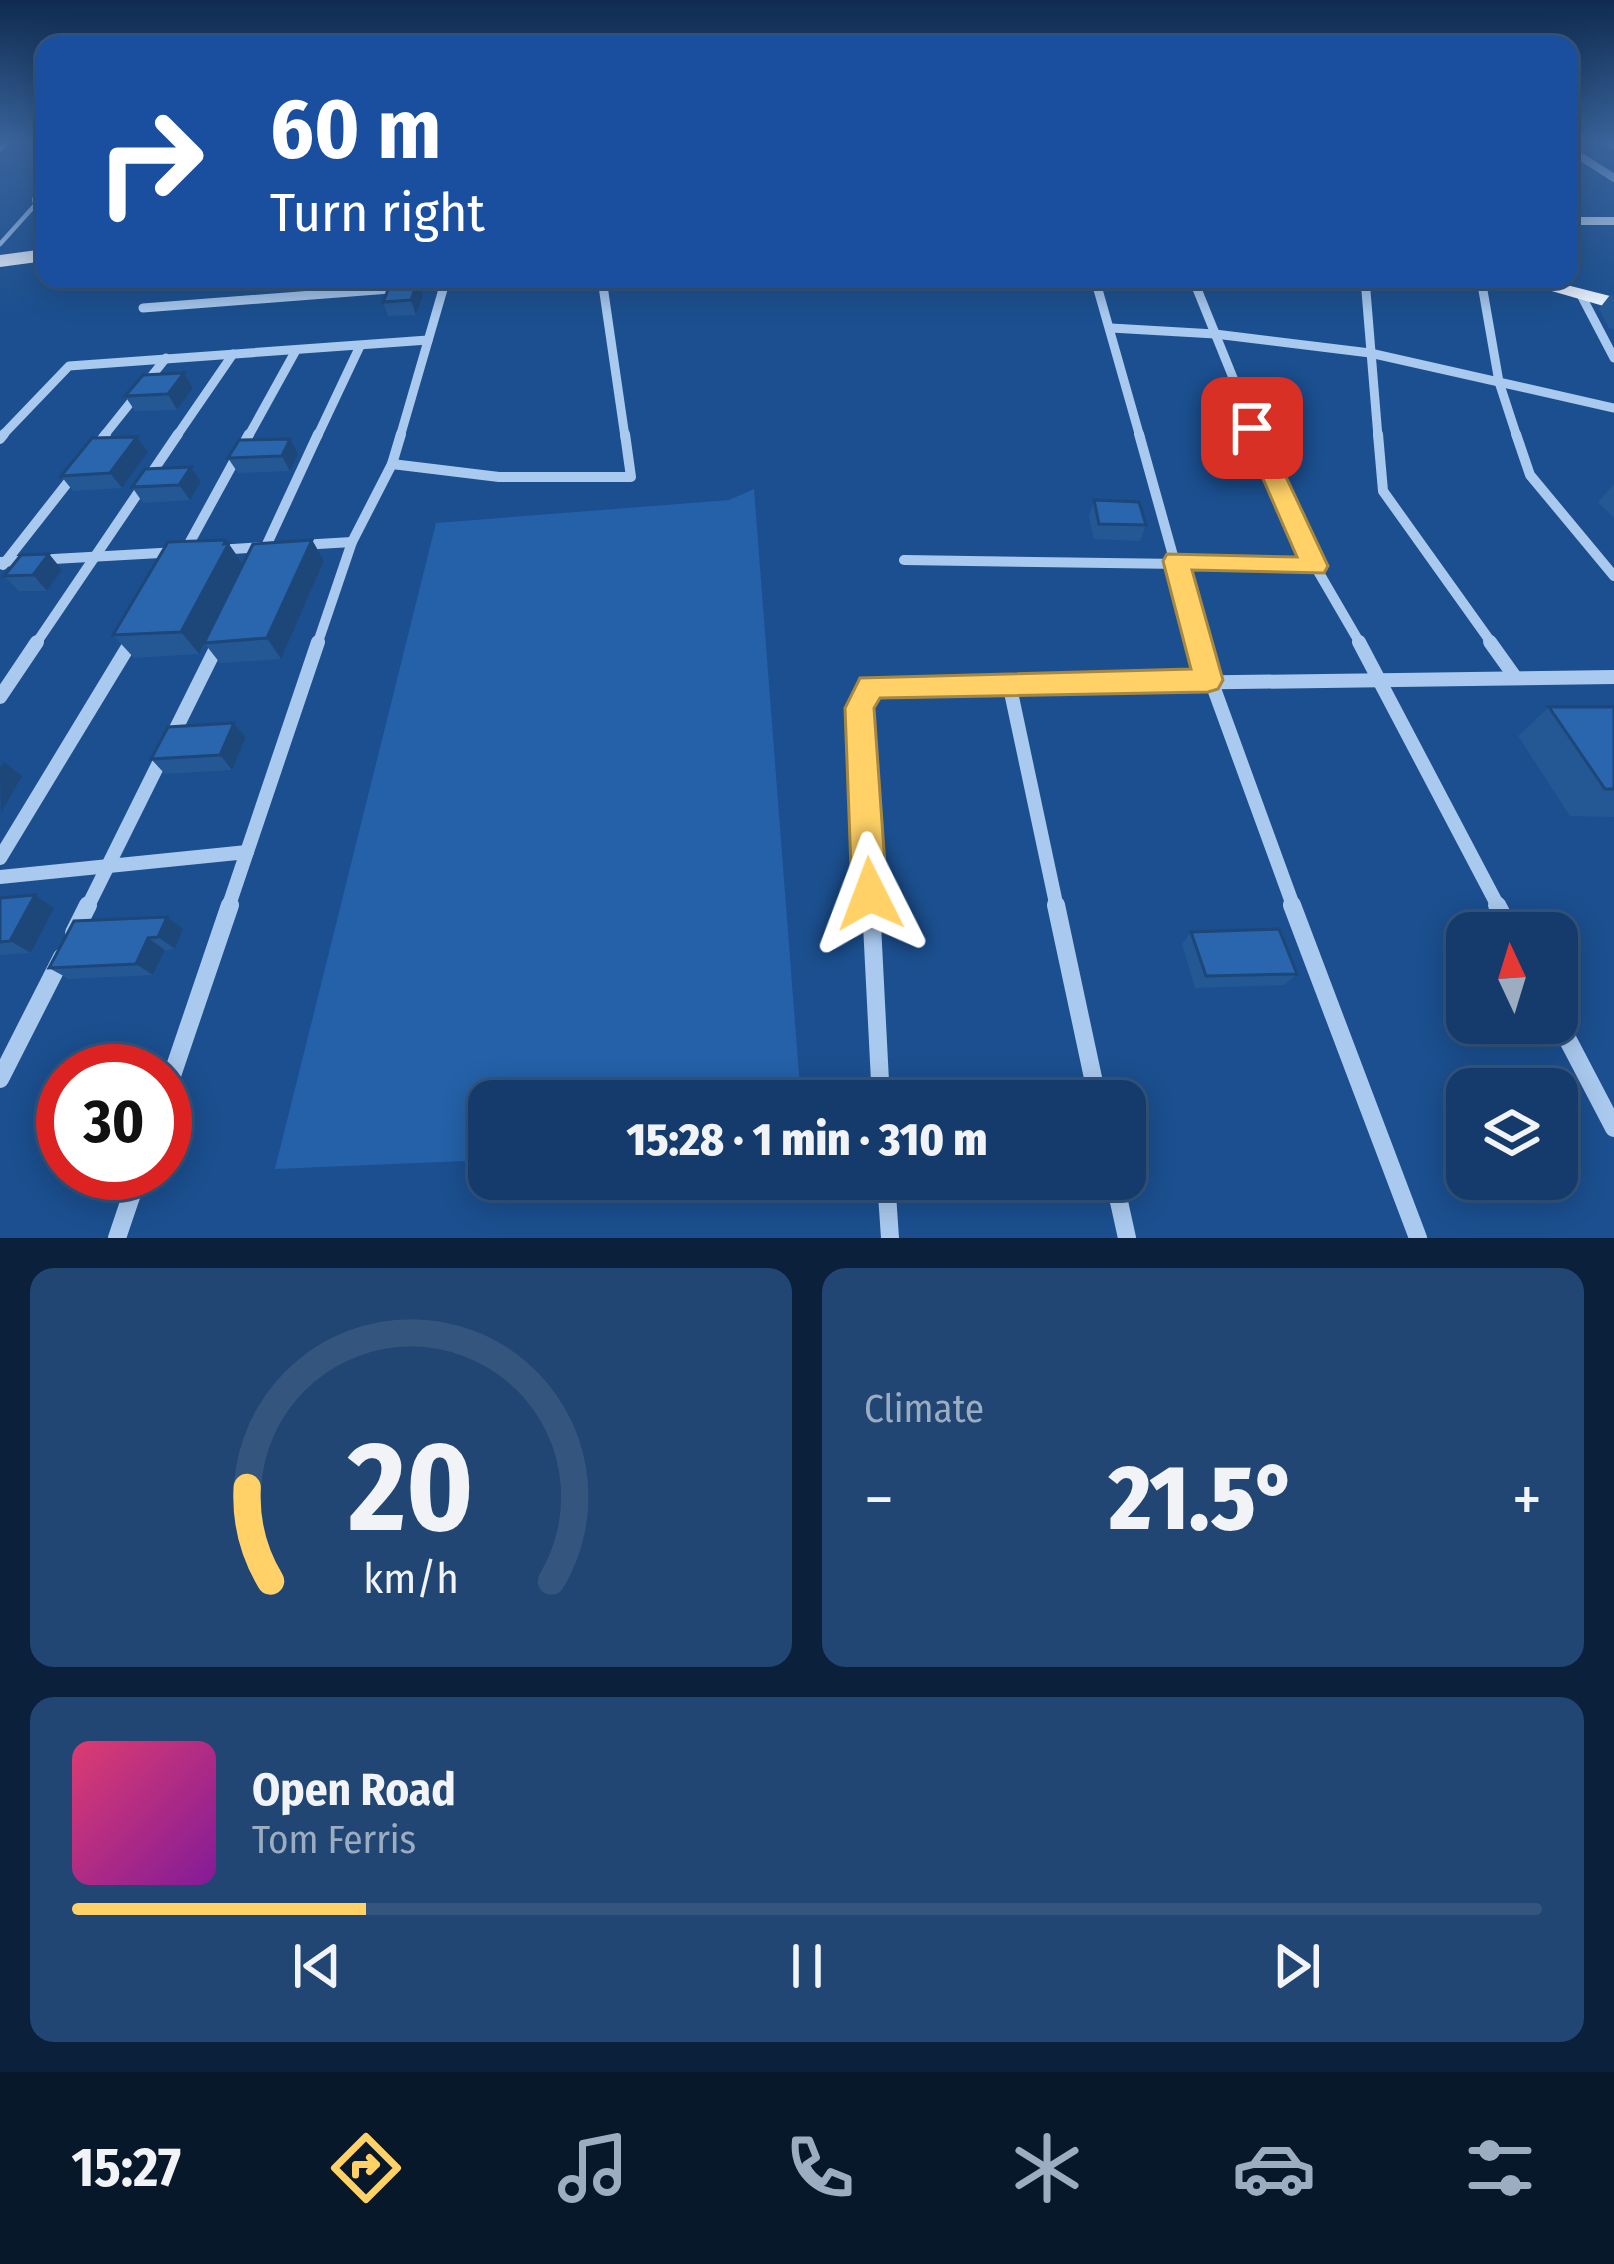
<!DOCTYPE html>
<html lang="en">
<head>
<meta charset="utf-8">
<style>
  body { margin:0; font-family:"Fira Sans Condensed",sans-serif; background:#214673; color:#f1f3f6; height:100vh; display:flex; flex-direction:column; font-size:45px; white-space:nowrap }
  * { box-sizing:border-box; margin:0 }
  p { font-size:39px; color:#9dadc1 }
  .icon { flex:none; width:66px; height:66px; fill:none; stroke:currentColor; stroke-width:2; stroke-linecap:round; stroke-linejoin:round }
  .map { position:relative; height:1238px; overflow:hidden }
  .sheet { display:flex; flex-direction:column; gap:30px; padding:30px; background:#0b203b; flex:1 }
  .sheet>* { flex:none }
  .banner { position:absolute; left:36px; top:36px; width:1542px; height:252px; border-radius:24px; box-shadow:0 6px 30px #0003,0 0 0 3px #33557e; background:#1a4fa0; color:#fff; overflow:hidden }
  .needle { width:78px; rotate:356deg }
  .controls { position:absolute; left:1446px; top:912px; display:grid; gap:24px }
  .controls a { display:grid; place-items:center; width:132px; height:132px; border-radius:24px; background:#143b6b; box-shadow:0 6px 30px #0003,0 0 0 3px #33557e; font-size:60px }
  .speed { position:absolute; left:36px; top:1044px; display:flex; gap:24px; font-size:60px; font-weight:700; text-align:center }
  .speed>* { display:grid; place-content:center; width:156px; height:156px; border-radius:50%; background:#143b6b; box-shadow:0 6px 30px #0003,0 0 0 3px #33557e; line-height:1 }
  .speed .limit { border:18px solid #d22; background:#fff; color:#111 }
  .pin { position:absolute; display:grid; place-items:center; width:102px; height:102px; color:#fff; margin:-51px; border-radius:24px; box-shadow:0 6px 18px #0006 }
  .me { position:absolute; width:132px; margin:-66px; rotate:357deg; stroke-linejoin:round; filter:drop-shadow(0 0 9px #0008) }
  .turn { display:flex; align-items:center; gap:42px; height:252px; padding:0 36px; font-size:54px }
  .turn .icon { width:156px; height:156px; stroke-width:2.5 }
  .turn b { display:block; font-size:84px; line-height:102px }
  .big { font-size:90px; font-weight:800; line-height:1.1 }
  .sheet .card { flex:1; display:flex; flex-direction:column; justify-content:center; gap:18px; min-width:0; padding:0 42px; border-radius:24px; background:#214673 }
  .sheet .dial { align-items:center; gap:0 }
  .dial svg { height:312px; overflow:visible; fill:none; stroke:#33557e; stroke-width:7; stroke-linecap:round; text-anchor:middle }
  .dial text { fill:#f1f3f6; stroke:none }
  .song { display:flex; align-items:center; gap:36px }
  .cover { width:144px; height:144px; border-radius:18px; background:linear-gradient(135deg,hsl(340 70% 55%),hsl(290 70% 35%)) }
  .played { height:12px; border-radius:6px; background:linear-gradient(90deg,#ffd166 20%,#33557e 20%) }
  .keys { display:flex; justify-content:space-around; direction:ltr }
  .heat { display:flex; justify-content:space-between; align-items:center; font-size:66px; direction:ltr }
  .sheet .tiles { flex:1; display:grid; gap:30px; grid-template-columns:1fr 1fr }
  .card:last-child { grid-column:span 2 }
  .trip { position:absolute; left:468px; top:1080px; width:678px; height:120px; border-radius:24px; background:#143b6b; box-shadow:0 6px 30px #0003,0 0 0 3px #33557e; font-weight:800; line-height:120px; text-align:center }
  .tabs { display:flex; height:192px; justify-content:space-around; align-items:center; background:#08182b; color:#9dadc1 }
  .tabs .icon { width:84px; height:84px }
  .tabs .selected { color:#ffd166 }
  .tabs b { font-size:54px; color:#f1f3f6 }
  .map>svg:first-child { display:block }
  .green { fill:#2461a8 }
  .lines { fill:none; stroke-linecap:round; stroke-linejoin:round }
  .service { stroke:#a9c9ee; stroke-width:4.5 }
  .minor-far4 { stroke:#a9c9ee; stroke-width:8 }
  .minor-far3 { stroke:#a9c9ee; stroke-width:9 }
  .minor-far2 { stroke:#a9c9ee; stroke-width:10 }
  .minor-far1 { stroke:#a9c9ee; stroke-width:14 }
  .minor { stroke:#a9c9ee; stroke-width:18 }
  .secondary { fill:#d6e6fa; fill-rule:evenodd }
  .primary { fill:#f0f6ff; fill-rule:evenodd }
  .wall { fill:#245895 }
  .shaded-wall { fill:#1d4779 }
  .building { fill:#2a66ad; stroke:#1d4779; stroke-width:3 }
  .route { fill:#ffd166; stroke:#a68842; stroke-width:3 }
</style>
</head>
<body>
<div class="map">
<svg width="1614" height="1238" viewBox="0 0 1614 1238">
  <rect width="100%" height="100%" fill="#1b4f8f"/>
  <polygon class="green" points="754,489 801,1101 489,1101 489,1160 275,1169 436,523 729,500"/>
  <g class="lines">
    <polyline class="service" points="0,244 45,194"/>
    <g class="minor-far4">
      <polyline points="1607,141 1614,145"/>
      <polyline points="0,147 7,141"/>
      <polyline points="1569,149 1614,178"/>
      <polyline points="36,200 45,199"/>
    </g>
    <g class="minor-far3">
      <polyline points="602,279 625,437"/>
      <polyline points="1095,279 1140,437"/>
      <polyline points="1193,279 1257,437"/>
      <polyline points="1365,279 1378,437"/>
      <polyline points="1481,279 1499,382 1517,437"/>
      <polyline points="1581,295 1614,358"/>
      <polyline points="143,308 442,285"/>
      <polyline points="1111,328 1215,334 1370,353 1614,408"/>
      <polyline points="1,437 69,366 428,340"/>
      <polyline points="103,437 166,358"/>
      <polyline points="176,437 233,354"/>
      <polyline points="248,437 295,352"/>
      <polyline points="317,437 360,346"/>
      <polyline points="400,437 446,279"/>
    </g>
    <g class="minor-far2">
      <polyline points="1139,434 1198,645"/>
      <polyline points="1256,434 1315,566 1361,645"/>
      <polyline points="1378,434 1383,491 1493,645"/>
      <polyline points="1516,434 1530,475 1614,576"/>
      <polyline points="0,439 4,434"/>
      <polyline points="96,447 106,434"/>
      <polyline points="392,464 499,477 631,477 625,434"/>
      <polyline points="301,545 352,542"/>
      <polyline points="217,550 262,547"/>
      <polyline points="185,551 249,434"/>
      <polyline points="261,557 318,434"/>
      <polyline points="904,560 1315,566"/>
      <polyline points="0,562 178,552"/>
      <polyline points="3,565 76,472"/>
      <polyline points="35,645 178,434"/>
      <polyline points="129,645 135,635"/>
      <polyline points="217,645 220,640"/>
      <polyline points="317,645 352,542 392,464 401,434"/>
    </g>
    <g class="minor-far1">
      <polyline points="1197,642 1294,908"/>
      <polyline points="1359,642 1499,908"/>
      <polyline points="1490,642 1515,677"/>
      <polyline points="1009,683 1057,908"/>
      <polyline points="0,697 37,642"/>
      <polyline points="0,858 131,642"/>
      <polyline points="0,877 247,852"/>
      <polyline points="87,908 219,642"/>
      <polyline points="228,908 318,642"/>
      <polyline points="871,908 860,708 871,687 1614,677"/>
    </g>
    <g class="minor">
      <polyline points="871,905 881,1101"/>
      <polyline points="1056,905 1098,1101"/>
      <polyline points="1292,905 1418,1238"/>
      <polyline points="1497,905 1512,933"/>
      <polyline points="74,933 88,905"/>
      <polyline points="1557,1019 1614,1128"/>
      <polyline points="0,1079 62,957"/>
      <polyline points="165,1096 230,905"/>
      <polyline points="886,1179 890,1238"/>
      <polyline points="1114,1179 1127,1238"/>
      <polyline points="117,1238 139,1173"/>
    </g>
    <rect class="secondary" x="1569" y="217" width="45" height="8"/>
    <g class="primary">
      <polygon points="45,249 45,261 0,267 0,255"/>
      <polygon points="1510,279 1543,279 1614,297 1614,309"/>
    </g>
  </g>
  <g class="wall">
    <polygon points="309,279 338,279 335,284 312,286"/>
    <polygon points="418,281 423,295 416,315 388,316 383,302"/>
    <polygon points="1610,295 1614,296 1614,329 1609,328 1599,309"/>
    <polygon points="184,373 193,388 177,410 135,411 125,396"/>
    <polygon points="137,437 148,452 122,488 73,491 61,476"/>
    <polygon points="298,454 290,471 238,473 228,458"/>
    <polygon points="191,467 201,482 190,500 143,503 132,487"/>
    <polygon points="1614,484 1614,518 1598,502"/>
    <polygon points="1094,500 1146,525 1140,541 1094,539 1089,516"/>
    <polygon points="226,540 243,564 312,540 324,561 281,659 220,663 205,644 199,654 134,658 113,635"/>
    <polygon points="49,554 62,570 47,591 19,591 4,576"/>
    <polygon points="1549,707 1614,707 1614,817 1570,816 1518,736"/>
    <polygon points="234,723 246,738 232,770 165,774 151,759"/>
    <polygon points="35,895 54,908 31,953 0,955 0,898"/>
    <polygon points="74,921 183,929 175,949 165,950 153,975 69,979 49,968"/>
    <polygon points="1191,932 1297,974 1284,985 1195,988 1182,944"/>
  </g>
  <g class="shaded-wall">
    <polygon points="418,281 423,295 416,315 411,300"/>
    <polygon points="184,373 193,388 177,410 168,394"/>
    <polygon points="137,437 148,452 122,488 110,473"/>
    <polygon points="290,439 298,454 290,471 282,456"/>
    <polygon points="191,467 201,482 190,500 179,485"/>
    <polygon points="226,540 244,566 199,654 181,632"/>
    <polygon points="312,540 324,561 281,659 267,638"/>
    <polygon points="49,554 62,570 47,591 33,575"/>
    <polygon points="234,723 246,738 232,770 220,755"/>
    <polygon points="4,762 22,776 1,813 0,768"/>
    <polygon points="35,895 54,908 31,953 10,941"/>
    <polygon points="167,917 183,929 175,949 158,937"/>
    <polygon points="148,938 165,950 153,975 136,964"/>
  </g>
  <g class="building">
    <polygon points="418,281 411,300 383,302 391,283"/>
    <polygon points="184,373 168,394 125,396 143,375"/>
    <polygon points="137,437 110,473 61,476 92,438"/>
    <polygon points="290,439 282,456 228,458 239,440"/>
    <polygon points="191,467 179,485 132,487 145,469"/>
    <polygon points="1094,500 1139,502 1146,525 1099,524"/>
    <polygon points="226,540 224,544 229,543 181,632 113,635 168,542"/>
    <polygon points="312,540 267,638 204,643 253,544"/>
    <polygon points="49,554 33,575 4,576 21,555"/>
    <polygon points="1549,707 1614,707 1614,789 1605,789"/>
    <polygon points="234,723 220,755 151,759 168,727"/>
    <polygon points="35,895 10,941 0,942 0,898"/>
    <polygon points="167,917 158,937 148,938 136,964 49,968 74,921"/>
    <polygon points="1279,929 1297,974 1206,976 1191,932"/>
  </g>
  <linearGradient id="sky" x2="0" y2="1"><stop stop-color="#0f2b4f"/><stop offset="0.45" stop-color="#39639b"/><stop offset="1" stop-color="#39639b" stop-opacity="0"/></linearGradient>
  <rect width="1614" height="314" fill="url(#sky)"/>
  <polygon class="route" points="1252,421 1263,428 1328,566 1324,573 1192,570 1223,680 1218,689 1208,692 880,698 874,708 887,894 882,906 870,911 857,906 852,894 845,708 860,678 1191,669 1163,561 1167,554 1297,557 1241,428"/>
</svg>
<div class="controls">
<a><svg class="needle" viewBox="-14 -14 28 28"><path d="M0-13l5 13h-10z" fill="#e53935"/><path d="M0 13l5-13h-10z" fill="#9dadc1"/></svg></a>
<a><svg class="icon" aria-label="layers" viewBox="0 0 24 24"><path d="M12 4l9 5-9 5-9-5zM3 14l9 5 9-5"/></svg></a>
</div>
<div class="speed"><div class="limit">30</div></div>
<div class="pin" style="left:1252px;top:428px;background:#d93025"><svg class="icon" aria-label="arrive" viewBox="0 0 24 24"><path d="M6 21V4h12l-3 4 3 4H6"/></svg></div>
<svg class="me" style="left:870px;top:894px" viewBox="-20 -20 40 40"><path d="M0-17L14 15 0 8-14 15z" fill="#ffd166" stroke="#fff" stroke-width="4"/></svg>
<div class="trip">15:28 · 1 min · 310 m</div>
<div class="banner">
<div class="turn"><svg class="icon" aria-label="right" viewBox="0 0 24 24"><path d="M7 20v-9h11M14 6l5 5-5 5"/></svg><div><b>60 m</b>Turn right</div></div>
</div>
</div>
<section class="sheet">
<div class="tiles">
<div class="card dial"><svg viewBox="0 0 100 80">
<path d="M14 69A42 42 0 1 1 86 69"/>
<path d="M14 69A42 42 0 0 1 8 45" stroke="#ffd166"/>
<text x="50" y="56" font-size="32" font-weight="700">20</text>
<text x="50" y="72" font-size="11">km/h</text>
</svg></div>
<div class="card"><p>Climate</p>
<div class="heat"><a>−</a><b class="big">21.5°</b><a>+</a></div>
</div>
<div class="card">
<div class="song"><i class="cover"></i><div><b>Open Road</b><p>Tom Ferris</p></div></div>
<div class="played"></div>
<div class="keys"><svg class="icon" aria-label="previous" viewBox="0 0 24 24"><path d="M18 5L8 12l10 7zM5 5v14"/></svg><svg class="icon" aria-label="pause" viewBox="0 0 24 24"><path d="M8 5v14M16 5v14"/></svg><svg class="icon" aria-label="next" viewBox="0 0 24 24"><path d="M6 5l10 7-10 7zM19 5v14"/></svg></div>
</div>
</div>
</section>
<nav class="tabs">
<b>15:27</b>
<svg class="icon selected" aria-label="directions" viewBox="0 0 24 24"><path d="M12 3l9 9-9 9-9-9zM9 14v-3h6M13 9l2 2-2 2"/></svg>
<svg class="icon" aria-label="music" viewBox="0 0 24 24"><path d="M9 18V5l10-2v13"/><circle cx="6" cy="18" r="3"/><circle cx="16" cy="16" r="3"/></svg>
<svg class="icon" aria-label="phone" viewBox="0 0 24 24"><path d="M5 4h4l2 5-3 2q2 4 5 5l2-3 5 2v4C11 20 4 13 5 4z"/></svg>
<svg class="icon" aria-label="climate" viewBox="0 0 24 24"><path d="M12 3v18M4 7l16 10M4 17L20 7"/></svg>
<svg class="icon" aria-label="car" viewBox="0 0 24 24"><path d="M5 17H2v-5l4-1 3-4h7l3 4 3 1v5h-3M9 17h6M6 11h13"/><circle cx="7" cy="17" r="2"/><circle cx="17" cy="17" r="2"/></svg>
<svg class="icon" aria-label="filters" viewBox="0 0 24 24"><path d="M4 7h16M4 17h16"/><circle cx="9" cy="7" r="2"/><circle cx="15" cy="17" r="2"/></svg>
</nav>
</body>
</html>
